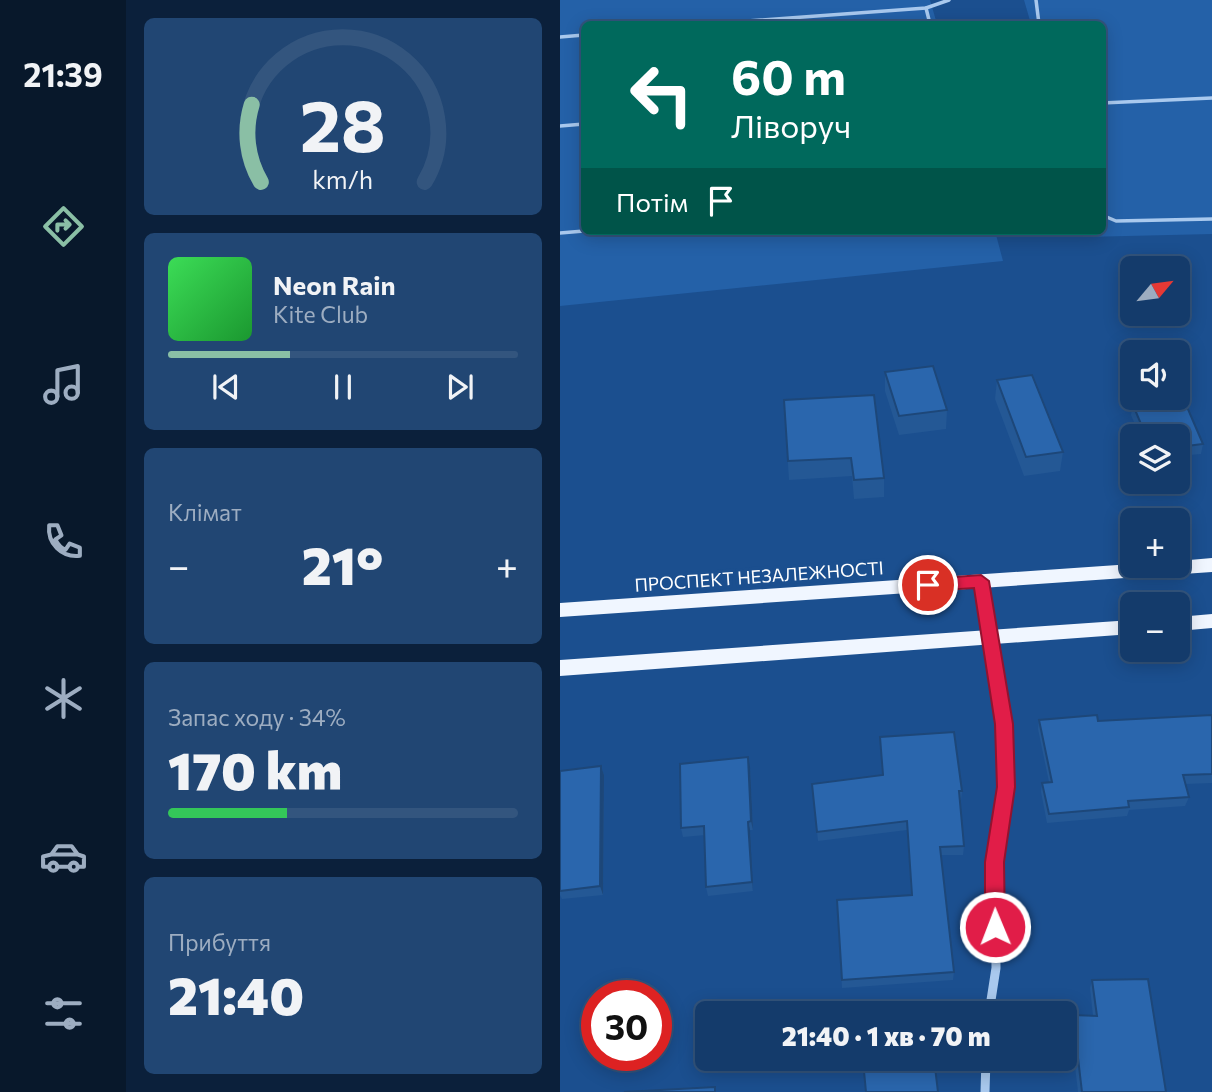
<!DOCTYPE html>
<html lang="uk">
<head>
<meta charset="utf-8">
<style>
  body { margin:0; font-family:Commissioner,sans-serif; background:#214673; color:#f1f3f6; height:100vh; display:flex; flex-direction:column; font-size:26px; white-space:nowrap }
  * { box-sizing:border-box; margin:0 }
  p { font-size:23px; color:#9dadc1 }
  .icon { flex:none; width:38px; height:38px; fill:none; stroke:currentColor; stroke-width:2; stroke-linecap:round; stroke-linejoin:round }
  .map { position:relative; flex:1; overflow:hidden }
  .side { display:flex; flex-direction:column; gap:18px; padding:18px; background:#0b203b; width:434px }
  .side>* { flex:none }
  .banner { position:absolute; left:21px; top:21px; width:525px; height:214px; border-radius:10px; box-shadow:0 4px 18px #0003,0 0 0 2px #33557e; background:#00695c; color:#fff; overflow:hidden }
  .needle { width:46px; rotate:61deg }
  .controls { position:absolute; left:560px; top:256px; display:grid; gap:14px }
  .controls a { display:grid; place-items:center; width:70px; height:70px; border-radius:10px; background:#143b6b; box-shadow:0 4px 18px #0003,0 0 0 2px #33557e; font-size:35px }
  .speed { position:absolute; left:21px; top:980px; display:flex; gap:14px; font-size:35px; font-weight:700; text-align:center }
  .speed>* { display:grid; place-content:center; width:91px; height:91px; border-radius:50%; background:#143b6b; box-shadow:0 4px 18px #0003,0 0 0 2px #33557e; line-height:1 }
  .speed .limit { border:10px solid #d22; background:#fff; color:#111 }
  .pin { position:absolute; display:grid; place-items:center; width:60px; height:60px; color:#fff; margin:-30px; border:4px solid #fff; border-radius:50%; box-shadow:0 2px 7px #0007 }
  .me { position:absolute; width:77px; margin:-38px; rotate:359deg; stroke-linejoin:round; filter:drop-shadow(0 0 5px #0008) }
  .turn { display:flex; align-items:center; gap:24px; height:147px; padding:0 35px; font-size:32px }
  .turn .icon { width:91px; height:91px; stroke-width:2.5 }
  .turn b { display:block; font-size:49px; line-height:60px }
  .then { display:flex; align-items:center; height:66px; padding:0 35px; background:#0003; gap:14px; font-size:26px }
  .big { font-size:52px; font-weight:800; line-height:1.1 }
  .side .card { flex:1; display:flex; flex-direction:column; justify-content:center; gap:10px; min-width:0; padding:0 24px; border-radius:10px; background:#214673 }
  .side .dial { align-items:center; gap:0 }
  .dial svg { height:182px; overflow:visible; fill:none; stroke:#33557e; stroke-width:7; stroke-linecap:round; text-anchor:middle }
  .dial text { fill:#f1f3f6; stroke:none }
  .song { display:flex; align-items:center; gap:21px }
  .cover { width:84px; height:84px; border-radius:10px; background:linear-gradient(135deg,hsl(130 70% 55%),hsl(130 70% 35%)) }
  .played { height:7px; border-radius:4px; background:linear-gradient(90deg,#8abfa5 35%,#33557e 35%) }
  .keys { display:flex; justify-content:space-around; direction:ltr }
  .heat { display:flex; justify-content:space-between; align-items:center; font-size:38px; direction:ltr }
  .charge { height:10px; border-radius:5px; background:linear-gradient(90deg,#34c759 34%,#33557e 0) }
  .trip { position:absolute; left:135px; top:1001px; width:382px; height:70px; border-radius:10px; background:#143b6b; box-shadow:0 4px 18px #0003,0 0 0 2px #33557e; font-weight:800; line-height:70px; text-align:center }
  main { display:flex; flex:1; min-height:0 }
  .menu { display:flex; flex-direction:column; width:126px; justify-content:space-around; align-items:center; background:#08182b; color:#9dadc1 }
  .menu .icon { width:49px; height:49px }
  .menu .on { color:#8abfa5 }
  .menu b { font-size:32px; color:#f1f3f6 }
  .map>svg:first-child { display:block }
  .green { fill:#2461a8 }
  .lines { fill:none; stroke-linecap:round; stroke-linejoin:round }
  .lane { stroke:#a9c9ee; stroke-width:3.5 }
  .street-far1 { stroke:#a9c9ee; stroke-width:6 }
  .street { stroke:#a9c9ee; stroke-width:9 }
  .primary { fill:#f0f6ff; fill-rule:evenodd }
  .wall { fill:#245895 }
  .shaded-wall { fill:#1d4779 }
  .building { fill:#2a66ad; stroke:#1d4779; stroke-width:2 }
  .route { fill:#e11d48; stroke:#92132f; stroke-width:2 }
  .labels { text-anchor:middle; dominant-baseline:central; stroke-width:7; stroke-linejoin:round; paint-order:stroke }
  .street-label { font-size:18px; fill:#fff; stroke:#1b4f8f }
</style>
</head>
<body>
<main>
<nav class="menu">
<b>21:39</b>
<svg class="icon on" aria-label="directions" viewBox="0 0 24 24"><path d="M12 3l9 9-9 9-9-9zM9 14v-3h6M13 9l2 2-2 2"/></svg>
<svg class="icon" aria-label="music" viewBox="0 0 24 24"><path d="M9 18V5l10-2v13"/><circle cx="6" cy="18" r="3"/><circle cx="16" cy="16" r="3"/></svg>
<svg class="icon" aria-label="phone" viewBox="0 0 24 24"><path d="M5 4h4l2 5-3 2q2 4 5 5l2-3 5 2v4C11 20 4 13 5 4z"/></svg>
<svg class="icon" aria-label="climate" viewBox="0 0 24 24"><path d="M12 3v18M4 7l16 10M4 17L20 7"/></svg>
<svg class="icon" aria-label="car" viewBox="0 0 24 24"><path d="M5 17H2v-5l4-1 3-4h7l3 4 3 1v5h-3M9 17h6M6 11h13"/><circle cx="7" cy="17" r="2"/><circle cx="17" cy="17" r="2"/></svg>
<svg class="icon" aria-label="filters" viewBox="0 0 24 24"><path d="M4 7h16M4 17h16"/><circle cx="9" cy="7" r="2"/><circle cx="15" cy="17" r="2"/></svg>
</nav>
<section class="side">
<div class="card dial"><svg viewBox="0 0 100 80">
<path d="M14 69A42 42 0 1 1 86 69"/>
<path d="M14 69A42 42 0 0 1 10 35" stroke="#8abfa5"/>
<text x="50" y="56" font-size="32" font-weight="700">28</text>
<text x="50" y="72" font-size="11">km/h</text>
</svg></div>
<div class="card">
<div class="song"><i class="cover"></i><div><b>Neon Rain</b><p>Kite Club</p></div></div>
<div class="played"></div>
<div class="keys"><svg class="icon" aria-label="previous" viewBox="0 0 24 24"><path d="M18 5L8 12l10 7zM5 5v14"/></svg><svg class="icon" aria-label="pause" viewBox="0 0 24 24"><path d="M8 5v14M16 5v14"/></svg><svg class="icon" aria-label="next" viewBox="0 0 24 24"><path d="M6 5l10 7-10 7zM19 5v14"/></svg></div>
</div>
<div class="card"><p>Клімат</p>
<div class="heat"><a>−</a><b class="big">21°</b><a>+</a></div>
</div>
<div class="card"><p>Запас ходу · 34%</p><b class="big">170 km</b><div class="charge"></div></div>
<div class="card"><p>Прибуття</p><b class="big">21:40</b></div>
</section>
<div class="map">
<svg width="652" height="1092" viewBox="0 0 652 1092">
  <rect width="100%" height="100%" fill="#1b4f8f"/>
  <g class="green">
    <polygon points="0,0 370,0 377,24 24,24 24,231 435,231 443,261 0,306"/>
    <polygon points="464,0 652,0 652,234 524,237 522,231 542,231 542,24 471,24"/>
  </g>
  <g class="lines">
    <g class="lane">
      <polyline points="476,0 479,24"/>
      <polyline points="366,8 370,24"/>
      <polyline points="146,24 366,8 389,0"/>
      <polyline points="0,37 24,35"/>
      <polyline points="542,103 652,98"/>
      <polyline points="0,126 24,124"/>
      <polyline points="542,215 556,221 652,219"/>
      <polyline points="0,233 24,231"/>
    </g>
    <polyline class="street-far1" points="421,581 430,635"/>
    <g class="street">
      <polyline points="429,1013 436,968 435,862 446,787 444,724 429,633"/>
      <polyline points="425,1092 426,1059"/>
    </g>
    <g class="primary">
      <polygon points="652,558 652,572 0,617 0,603 572,564 618,565 618,561"/>
      <polygon points="652,614 652,628 618,631 618,617"/>
      <polygon points="572,620 572,634 0,676 0,660"/>
    </g>
  </g>
  <g class="wall">
    <polygon points="572,370 572,394 567,381 569,371"/>
    <polygon points="325,372 387,410 386,429 339,435 325,391"/>
    <polygon points="437,380 503,452 500,471 464,476 435,399"/>
    <polygon points="574,397 618,397 643,444 641,454 618,456 618,436 580,436 571,415 573,405 576,404"/>
    <polygon points="224,400 324,478 324,497 294,499 292,476 229,480"/>
    <polygon points="652,715 652,783 625,784 629,797 625,806 569,810 567,816 487,823 481,792 482,783 489,782 478,729 479,720 538,721"/>
    <polygon points="320,737 402,791 401,800 400,800 404,846 403,855 381,855 394,972 393,980 282,988 277,900 351,895 347,830 258,841 252,784 322,775"/>
    <polygon points="41,766 44,775 43,895 2,899 0,895 0,771"/>
    <polygon points="190,767 193,830 190,830 193,891 148,896 146,887 145,835 123,837 121,828"/>
    <polygon points="532,980 606,1092 518,1092 510,1023 513,1015 533,1016 530,988"/>
  </g>
  <g class="shaded-wall">
    <polygon points="188,757 190,767 193,830 191,821"/>
    <polygon points="41,766 44,775 43,895 40,886"/>
    <polygon points="188,822 190,830 193,891 192,882"/>
  </g>
  <g class="building">
    <polygon points="373,366 387,410 339,416 325,372"/>
    <polygon points="472,375 503,452 466,457 437,380"/>
    <polygon points="618,386 643,444 618,447 618,436 586,436 573,405 582,404 580,397 618,397"/>
    <polygon points="314,395 324,478 294,480 291,458 228,461 224,400"/>
    <polygon points="537,715 538,721 652,715 652,774 623,775 629,797 568,801 569,807 489,814 482,783 492,782 479,720"/>
    <polygon points="394,732 402,791 399,791 404,846 380,847 394,972 282,980 277,900 352,895 347,821 257,832 252,784 323,775 320,737"/>
    <polygon points="188,757 191,821 188,822 192,882 146,887 144,826 121,828 120,764"/>
    <polygon points="41,766 40,886 0,891 0,771"/>
    <polygon points="588,979 606,1092 522,1092 513,1015 537,1016 532,980"/>
    <polygon points="326,1059 374,1059 378,1092 306,1092 303,1061"/>
    <polygon points="155,1087 155,1092 64,1092"/>
  </g>
  <polygon class="route" points="421,575 429,581 453,724 455,787 444,862 445,927 442,934 435,937 428,934 425,927 425,862 437,787 435,724 414,588 368,591 360,585 368,579"/>
  <g class="labels">
    <g class="street-label">
      <text transform="translate(199 576) rotate(-4)">ПРОСПЕКТ НЕЗАЛЕЖНОСТІ</text>
    </g>
  </g>
</svg>
<div class="controls">
<a><svg class="needle" viewBox="-14 -14 28 28"><path d="M0-13l5 13h-10z" fill="#e53935"/><path d="M0 13l5-13h-10z" fill="#9dadc1"/></svg></a>
<a><svg class="icon" aria-label="sound" viewBox="0 0 24 24"><path d="M4 9h4l5-4v14l-5-4H4zM17 9q2 3 0 6"/></svg></a>
<a><svg class="icon" aria-label="layers" viewBox="0 0 24 24"><path d="M12 4l9 5-9 5-9-5zM3 14l9 5 9-5"/></svg></a>
<a>+</a>
<a>−</a>
</div>
<div class="speed"><div class="limit">30</div></div>
<div class="pin" style="left:368px;top:585px;background:#d93025"><svg class="icon" aria-label="arrive" viewBox="0 0 24 24"><path d="M6 21V4h12l-3 4 3 4H6"/></svg></div>
<svg class="me" style="left:435px;top:927px" viewBox="-20 -20 40 40"><circle r="17" fill="#e11d48" stroke="#fff" stroke-width="3"/><path d="M0-11L8 9 0 5-8 9z" fill="#fff"/></svg>
<div class="trip">21:40 · 1 хв · 70 m</div>
<div class="banner">
<div class="turn"><svg class="icon" aria-label="left" viewBox="0 0 24 24"><path d="M17 20v-9H6M10 6l-5 5 5 5"/></svg><div><b>60 m</b>Ліворуч</div></div>
<div class="then">Потім<svg class="icon" aria-label="arrive" viewBox="0 0 24 24"><path d="M6 21V4h12l-3 4 3 4H6"/></svg></div>
</div>
</div>
</main>
</body>
</html>
